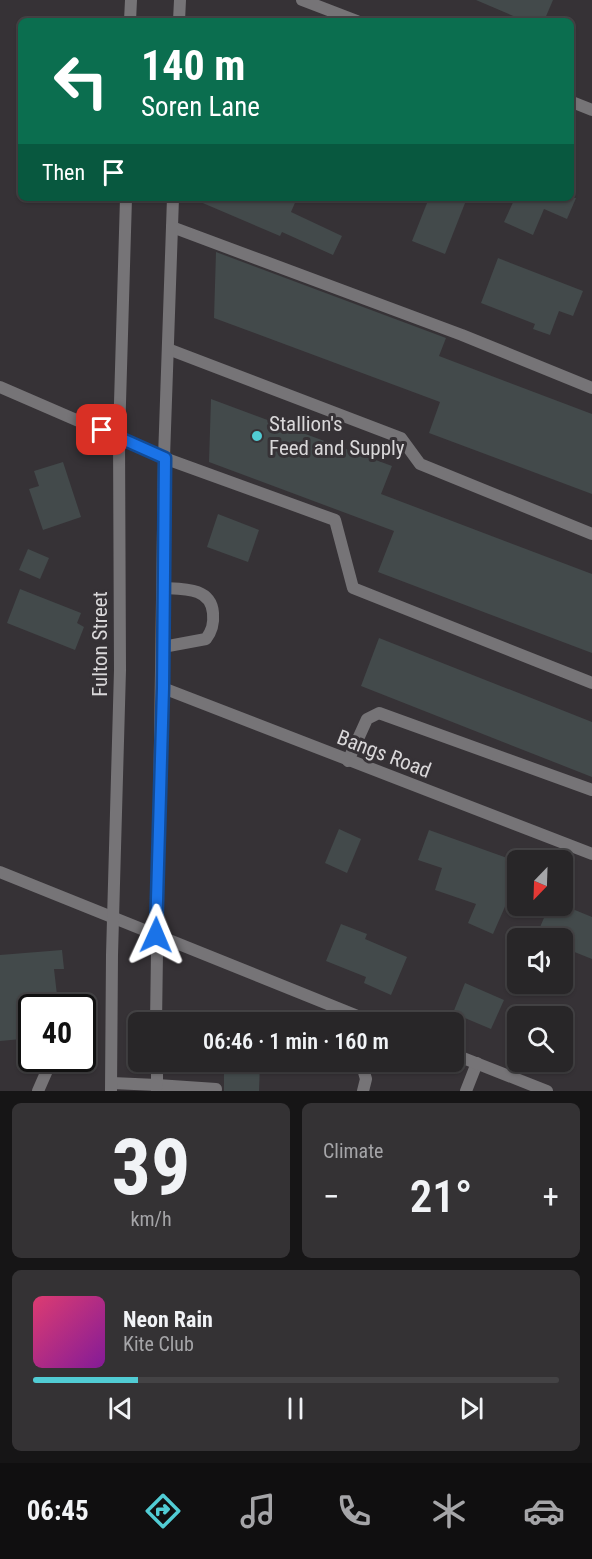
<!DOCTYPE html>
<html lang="en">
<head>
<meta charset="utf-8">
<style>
  body { margin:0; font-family:"Roboto Condensed",sans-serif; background:#343234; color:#f1f3f6; height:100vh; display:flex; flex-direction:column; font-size:22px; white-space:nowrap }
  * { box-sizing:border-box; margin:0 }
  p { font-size:20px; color:#a5a5a8 }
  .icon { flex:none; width:33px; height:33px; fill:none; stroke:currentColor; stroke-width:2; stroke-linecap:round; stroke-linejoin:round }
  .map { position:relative; height:1091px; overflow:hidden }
  .panel { display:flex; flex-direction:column; gap:12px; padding:12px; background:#161516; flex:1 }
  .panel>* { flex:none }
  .top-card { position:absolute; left:18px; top:18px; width:556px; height:183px; border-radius:9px; box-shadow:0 2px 4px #0004,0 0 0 2px #444345; background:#0b6e4f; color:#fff; overflow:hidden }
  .needle { width:39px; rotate:203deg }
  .controls { position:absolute; left:507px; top:850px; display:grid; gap:12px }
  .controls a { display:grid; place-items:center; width:66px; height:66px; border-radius:9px; background:#282628; box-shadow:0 2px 4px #0004,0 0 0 2px #444345; font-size:30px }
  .speed { position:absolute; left:18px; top:994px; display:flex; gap:12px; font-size:30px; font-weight:700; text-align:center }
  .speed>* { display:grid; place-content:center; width:78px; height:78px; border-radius:50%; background:#282628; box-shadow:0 2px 4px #0004,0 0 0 2px #444345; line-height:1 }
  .speed .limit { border:3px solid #111; border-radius:9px; background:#fff; color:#111 }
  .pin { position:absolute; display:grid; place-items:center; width:51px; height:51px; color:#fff; margin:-26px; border-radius:12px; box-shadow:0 3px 9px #0006 }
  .me { position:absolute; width:66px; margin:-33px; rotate:1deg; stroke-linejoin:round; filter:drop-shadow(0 0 4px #0008) }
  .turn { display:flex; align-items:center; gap:21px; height:126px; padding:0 24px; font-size:27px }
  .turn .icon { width:78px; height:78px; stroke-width:2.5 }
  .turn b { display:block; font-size:42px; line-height:51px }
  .then { display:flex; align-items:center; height:57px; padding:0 24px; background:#0003; gap:12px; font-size:22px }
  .big { font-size:45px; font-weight:600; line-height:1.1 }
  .panel .card { flex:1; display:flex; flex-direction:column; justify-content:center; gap:9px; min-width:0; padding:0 21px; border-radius:9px; background:#343234 }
  .panel .dial { align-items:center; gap:0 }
  .dial b { font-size:78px; line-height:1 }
  .song { display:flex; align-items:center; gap:18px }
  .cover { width:72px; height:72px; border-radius:9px; background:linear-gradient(135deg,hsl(340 70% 55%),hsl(290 70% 35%)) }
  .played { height:6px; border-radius:3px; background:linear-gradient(90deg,#51ccd4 20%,#444345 20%) }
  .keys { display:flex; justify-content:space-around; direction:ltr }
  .heat { display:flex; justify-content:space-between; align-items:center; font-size:33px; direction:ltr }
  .panel .tiles { flex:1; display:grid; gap:12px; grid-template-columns:1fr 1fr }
  .card:last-child { grid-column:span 2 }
  .trip { position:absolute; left:128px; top:1012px; width:336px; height:60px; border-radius:9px; background:#282628; box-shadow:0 2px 4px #0004,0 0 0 2px #444345; font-weight:600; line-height:60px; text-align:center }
  .tabs { display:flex; height:96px; justify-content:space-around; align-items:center; background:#100f10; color:#a5a5a8 }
  .tabs .icon { width:42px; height:42px }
  .tabs .current { color:#51ccd4 }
  .tabs b { font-size:27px; color:#f1f3f6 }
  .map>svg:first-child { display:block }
  .building { fill:#434a4b }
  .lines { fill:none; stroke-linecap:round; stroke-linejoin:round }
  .service { stroke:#767477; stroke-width:12 }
  .minor { stroke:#767477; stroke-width:12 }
  .tertiary { stroke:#767477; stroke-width:12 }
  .route-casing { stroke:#114b97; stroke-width:15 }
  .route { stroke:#1a73e8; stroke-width:10 }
  .poi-dot { fill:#51ccd4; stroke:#363236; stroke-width:2 }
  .labels { text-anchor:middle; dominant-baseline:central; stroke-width:6; stroke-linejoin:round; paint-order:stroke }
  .poi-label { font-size:21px; fill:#d9d7d9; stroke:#363236; text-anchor:start }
  .street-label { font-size:21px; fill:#d9d7d9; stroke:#363236 }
</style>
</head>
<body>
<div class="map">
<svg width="592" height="1091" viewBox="0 0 592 1091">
  <rect width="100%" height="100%" fill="#363236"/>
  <g class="building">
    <polygon points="476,0 553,0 544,21 525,21"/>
    <polygon points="191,198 297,198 291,212 342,236 333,255 282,232 280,236"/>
    <polygon points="429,198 467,198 445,254 412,241"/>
    <polygon points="515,198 576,198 567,219 544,209 533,235 504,222"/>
    <polygon points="216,252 446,338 439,356 592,414 592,494 429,433 440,402 214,318"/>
    <polygon points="498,258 583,291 573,316 559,311 550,335 533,329 535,324 481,303"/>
    <polygon points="211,399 392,466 381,494 592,574 592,653 378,572 394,531 209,462"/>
    <polygon points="63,462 81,517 43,530 29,489 39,486 34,471"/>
    <polygon points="218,514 259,530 248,562 207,547"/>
    <polygon points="28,549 49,558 40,579 19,570"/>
    <polygon points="20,589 81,613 77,623 84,627 75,650 7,623"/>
    <polygon points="379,638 592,722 592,777 361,686"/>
    <polygon points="339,829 361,839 347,873 325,863"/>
    <polygon points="429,830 518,862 518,877 493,934 468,923 476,904 435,890 442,868 418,860"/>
    <polygon points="549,906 565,906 592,917 592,959 562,947 562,939 535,939"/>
    <polygon points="341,924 367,934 365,939 407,957 391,995 364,983 366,977 326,961"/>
    <polygon points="62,950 64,969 54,969 58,1004 32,1007 32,1038 0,1041 0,955"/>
    <polygon points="465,983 504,1000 491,1029 453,1013"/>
    <polygon points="224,1062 260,1062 259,1091 224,1091"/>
  </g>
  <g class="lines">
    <g class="service">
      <polyline points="172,227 462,335 592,388"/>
      <polyline points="168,349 401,438 420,464 592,534"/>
      <polyline points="164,458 335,520 353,588 592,683"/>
      <path d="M163,647l43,-8c6,-8 8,-15 7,-26 -2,-26 -30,-24 -50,-25"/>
      <polyline points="348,761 367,719 379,713 592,790"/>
      <polyline points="361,1062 366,1079 363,1091"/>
      <polyline points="157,1085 216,1089"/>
      <polyline points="38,1091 52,1059"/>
      <polyline points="466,1091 477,1063"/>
    </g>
    <g class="minor">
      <polyline points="302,0 357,21"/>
      <polyline points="572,102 592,110"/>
      <polyline points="0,387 164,458"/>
      <polyline points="163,688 592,854"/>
      <polyline points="0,872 375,1023"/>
      <polyline points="453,1054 547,1091"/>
    </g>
    <g class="tertiary">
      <polyline points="130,21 131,0"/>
      <polyline points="179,21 180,0"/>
      <polyline points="156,1023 164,458 173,198"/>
      <polyline points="157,1062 157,1091"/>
      <polyline points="112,1083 157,1085"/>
      <polyline points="111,1091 112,955 120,670 119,437 126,198"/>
    </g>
  </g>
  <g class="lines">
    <g class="route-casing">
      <polyline id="route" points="102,430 165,458 163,688 156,935"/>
    </g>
    <use href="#route" class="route"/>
  </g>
  <circle class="poi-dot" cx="257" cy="436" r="6"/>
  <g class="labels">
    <g class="poi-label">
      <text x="269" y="424">Stallion's<tspan x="269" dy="24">Feed and Supply</tspan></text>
    </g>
    <g class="street-label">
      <text transform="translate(100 644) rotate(-90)">Fulton Street</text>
      <text transform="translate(384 754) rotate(21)">Bangs Road</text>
    </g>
  </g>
</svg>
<div class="controls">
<a><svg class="needle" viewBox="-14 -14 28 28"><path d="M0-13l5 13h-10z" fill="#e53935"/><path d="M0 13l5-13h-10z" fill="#a5a5a8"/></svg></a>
<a><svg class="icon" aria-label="sound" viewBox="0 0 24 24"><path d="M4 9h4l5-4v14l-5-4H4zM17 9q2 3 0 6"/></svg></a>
<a><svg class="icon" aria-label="search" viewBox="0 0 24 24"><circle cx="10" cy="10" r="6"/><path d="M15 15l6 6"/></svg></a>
</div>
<div class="speed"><div class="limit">40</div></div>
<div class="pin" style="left:102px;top:430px;background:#d93025"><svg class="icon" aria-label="arrive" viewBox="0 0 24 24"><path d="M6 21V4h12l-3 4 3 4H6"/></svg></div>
<svg class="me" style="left:156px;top:935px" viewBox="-20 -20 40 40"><path d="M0-17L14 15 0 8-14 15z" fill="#1a73e8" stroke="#fff" stroke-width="4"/></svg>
<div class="trip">06:46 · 1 min · 160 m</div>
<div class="top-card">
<div class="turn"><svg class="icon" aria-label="left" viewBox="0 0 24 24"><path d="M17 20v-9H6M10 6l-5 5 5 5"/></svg><div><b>140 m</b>Soren Lane</div></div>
<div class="then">Then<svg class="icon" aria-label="arrive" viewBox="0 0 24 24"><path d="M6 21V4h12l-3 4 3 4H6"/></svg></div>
</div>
</div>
<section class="panel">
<div class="tiles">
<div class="card dial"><b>39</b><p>km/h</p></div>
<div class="card"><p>Climate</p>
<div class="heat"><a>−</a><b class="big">21°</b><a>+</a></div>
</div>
<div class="card">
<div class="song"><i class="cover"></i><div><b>Neon Rain</b><p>Kite Club</p></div></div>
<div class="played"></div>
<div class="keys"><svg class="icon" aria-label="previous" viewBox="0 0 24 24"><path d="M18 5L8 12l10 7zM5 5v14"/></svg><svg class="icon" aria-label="pause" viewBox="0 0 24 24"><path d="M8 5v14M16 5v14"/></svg><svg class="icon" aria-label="next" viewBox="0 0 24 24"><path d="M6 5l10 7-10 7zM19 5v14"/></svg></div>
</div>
</div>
</section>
<nav class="tabs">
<b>06:45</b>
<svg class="icon current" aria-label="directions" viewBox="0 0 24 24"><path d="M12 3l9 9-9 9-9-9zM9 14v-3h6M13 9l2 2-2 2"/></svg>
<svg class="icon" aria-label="music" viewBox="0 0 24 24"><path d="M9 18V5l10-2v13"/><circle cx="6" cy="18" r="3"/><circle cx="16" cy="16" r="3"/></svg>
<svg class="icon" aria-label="phone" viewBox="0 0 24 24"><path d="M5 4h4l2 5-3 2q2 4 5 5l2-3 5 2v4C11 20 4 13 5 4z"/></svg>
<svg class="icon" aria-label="climate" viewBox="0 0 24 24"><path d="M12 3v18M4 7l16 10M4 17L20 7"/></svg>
<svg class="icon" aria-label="car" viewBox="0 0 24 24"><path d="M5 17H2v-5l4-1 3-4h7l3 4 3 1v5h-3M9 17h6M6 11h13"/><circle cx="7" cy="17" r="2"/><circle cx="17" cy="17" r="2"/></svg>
</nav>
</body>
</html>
